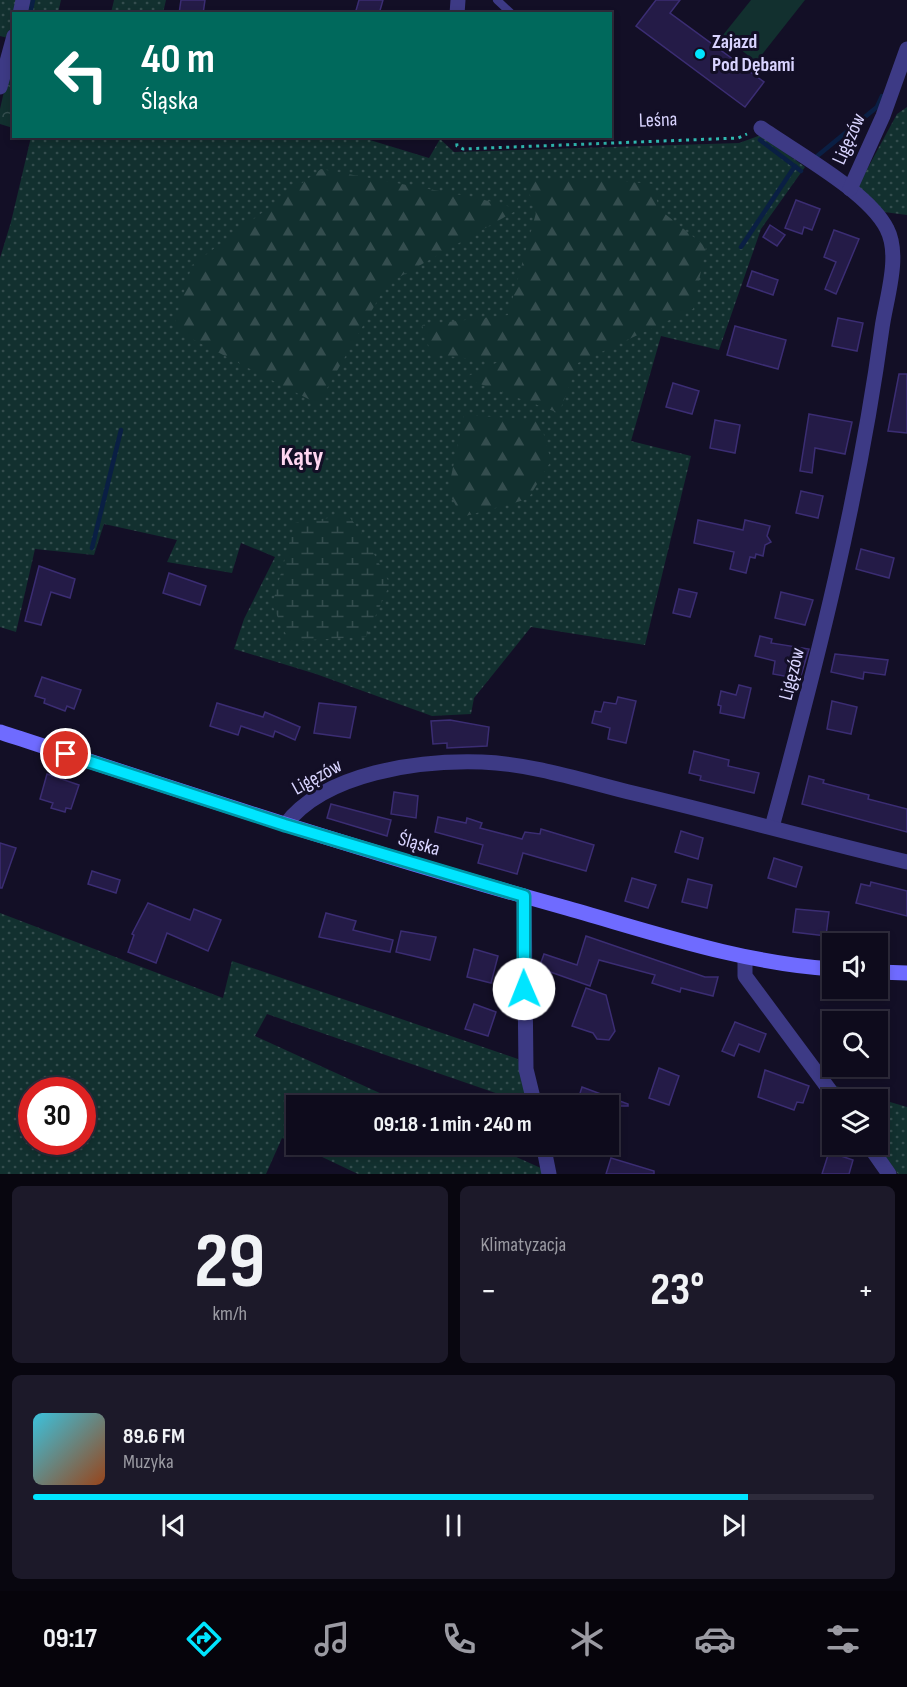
<!DOCTYPE html>
<html lang="pl">
<head>
<meta charset="utf-8">
<style>
  body { margin:0; font-family:"Sofia Sans Condensed",sans-serif; background:#1c1929; color:#f1f3f6; height:100vh; display:flex; flex-direction:column; font-size:22px; white-space:nowrap }
  * { box-sizing:border-box; margin:0 }
  p { font-size:20px; color:#9b9ba3 }
  .icon { flex:none; width:33px; height:33px; fill:none; stroke:currentColor; stroke-width:2; stroke-linecap:round; stroke-linejoin:round }
  .map { position:relative; height:1174px; overflow:hidden }
  .panel { display:flex; flex-direction:column; gap:12px; padding:12px; background:#08060f; flex:1 }
  .panel>* { flex:none }
  .hud { position:absolute; left:12px; top:12px; width:600px; height:126px; border-radius:0px; box-shadow:0 3px 9px #0003,0 0 0 2px #2e2b3b; background:#00695c; color:#fff; overflow:hidden }
  .controls { position:absolute; left:822px; top:933px; display:grid; gap:12px }
  .controls a { display:grid; place-items:center; width:66px; height:66px; border-radius:0px; background:#0e0b1c; box-shadow:0 3px 9px #0003,0 0 0 2px #2e2b3b; font-size:30px }
  .speed { position:absolute; left:18px; top:1077px; display:flex; gap:12px; font-size:30px; font-weight:700; text-align:center }
  .speed>* { display:grid; place-content:center; width:78px; height:78px; border-radius:50%; background:#0e0b1c; box-shadow:0 3px 9px #0003,0 0 0 2px #2e2b3b; line-height:1 }
  .speed .limit { border:9px solid #d22; background:#fff; color:#111 }
  .pin { position:absolute; display:grid; place-items:center; width:51px; height:51px; color:#fff; margin:-26px; border:3px solid #fff; border-radius:50%; box-shadow:0 2px 6px #0007 }
  .me { position:absolute; width:66px; margin:-33px; rotate:359deg; stroke-linejoin:round; filter:drop-shadow(0 0 4px #0008) }
  .turn { display:flex; align-items:center; gap:21px; height:126px; padding:0 30px; font-size:27px }
  .turn .icon { width:78px; height:78px; stroke-width:2.5 }
  .turn b { display:block; font-size:42px; line-height:51px }
  .big { font-size:45px; font-weight:700; line-height:1.1 }
  .panel .tile { flex:1; display:flex; flex-direction:column; justify-content:center; gap:9px; min-width:0; padding:0 21px; border-radius:9px; background:#1c1929 }
  .panel .dial { align-items:center; gap:0 }
  .dial b { font-size:78px; line-height:1 }
  .song { display:flex; align-items:center; gap:18px }
  .cover { width:72px; height:72px; border-radius:9px; background:linear-gradient(135deg,hsl(190 70% 55%),hsl(20 70% 35%)) }
  .played { height:6px; border-radius:3px; background:linear-gradient(90deg,#00e5ff 85%,#2e2b3b 85%) }
  .keys { display:flex; justify-content:space-around; direction:ltr }
  .heat { display:flex; justify-content:space-between; align-items:center; font-size:33px; direction:ltr }
  .panel .tiles { flex:1; display:grid; gap:12px; grid-template-columns:1fr 1fr }
  .tile:last-child { grid-column:span 2 }
  .trip { position:absolute; left:286px; top:1095px; width:333px; height:60px; border-radius:0px; background:#0e0b1c; box-shadow:0 3px 9px #0003,0 0 0 2px #2e2b3b; font-weight:700; line-height:60px; text-align:center }
  .tab-bar { display:flex; height:96px; justify-content:space-around; align-items:center; background:#06040b; color:#9b9ba3 }
  .tab-bar .icon { width:42px; height:42px }
  .tab-bar .current { color:#00e5ff }
  .tab-bar b { font-size:27px; color:#f1f3f6 }
  .map>svg:first-child { display:block }
  .grass { fill:url(#grass-dots); fill-rule:evenodd }
  .forest { fill:url(#forest-firs) }
  .wetland { fill:url(#wetland-marsh) }
  .park { fill:url(#park-crowns) }
  .garden { fill:#12302f }
  .lines { fill:none; stroke-linecap:round; stroke-linejoin:round }
  .stream { stroke:#0a1f44; stroke-width:4.5 }
  .building { fill:#241b47; stroke:#3b2d73; stroke-width:1.5 }
  .path { stroke:#2fb8b0; stroke-width:3; stroke-dasharray:3 4.5; stroke-linecap:butt }
  .lane { stroke:#3d3a85; stroke-width:8 }
  .street { stroke:#3d3a85; stroke-width:15 }
  .secondary { stroke:#6f6bff; stroke-width:15 }
  .route-casing { stroke:#0095a6; stroke-width:15 }
  .route { stroke:#00e5ff; stroke-width:10 }
  .poi-dot { fill:#00e5ff; stroke:#130f26; stroke-width:2 }
  .labels { text-anchor:middle; dominant-baseline:central; stroke-width:6; stroke-linejoin:round; paint-order:stroke }
  .poi-label { font-size:20px; font-weight:bold; fill:#d9d4ff; stroke:#130f26; text-anchor:start }
  .street-label { font-size:20px; fill:#d9d4ff; stroke:#130f26 }
  .district-label { font-size:26px; font-weight:bold; fill:#ffd6f0; stroke:#130f26 }
</style>
</head>
<body>
<div class="map">
<svg width="907" height="1174" viewBox="0 0 907 1174">
  <defs>
    <pattern id="grass-dots" width="8" height="8" patternUnits="userSpaceOnUse" patternTransform="scale(1.5)"><rect width="8" height="8" fill="#12302f"/><path d="M2 2h.1M6 6h.1" fill="none" stroke="#344d4e" stroke-width="1.8" stroke-linecap="round"/></pattern>
    <pattern id="forest-firs" width="22" height="20" patternUnits="userSpaceOnUse" patternTransform="scale(1.5)"><rect width="22" height="20" fill="#12302f"/><path d="M5 1l3.5 6h-7zM16 11l3.5 6h-7z" fill="#344d4e"/></pattern>
    <pattern id="wetland-marsh" width="20" height="14" patternUnits="userSpaceOnUse" patternTransform="scale(1.5)"><rect width="20" height="14" fill="#12302f"/><path d="M1 5h8M5 5V1M11 12h8M15 12V8" fill="none" stroke="#344d4e"/></pattern>
    <pattern id="park-crowns" width="20" height="18" patternUnits="userSpaceOnUse" patternTransform="scale(1.5)"><rect width="20" height="18" fill="#12302f"/><path d="M2 6a3 3 0 1 1 6 0M12 15a3 3 0 1 1 6 0" fill="none" stroke="#344d4e"/></pattern>
  </defs>
  <rect width="100%" height="100%" fill="#130f26"/>
  <g class="grass">
    <polygon points="0,0 17,0 8,38 0,36"/>
    <polygon points="28,0 61,0 58,13 24,14"/>
    <polygon points="114,0 166,0 163,13 111,13"/>
    <polygon points="907,107 907,215 884,212 858,186 897,114"/>
    <polygon points="761,135 805,167 761,229 719,350 661,336 631,441 691,456 645,645 531,627 474,698 471,714 432,716 316,674 234,649 244,619 275,557 241,543 232,573 167,562 177,540 104,524 94,555 35,549 16,632 0,627 0,258 11,222 31,137 58,139 59,136 360,137 429,158 440,139 454,152 739,143"/>
    <path d="M0,913l223,85 9,-37 286,98 12,46 -263,-91 -12,22 151,69 -109,1v38l193,1 53,24v5h-185l-76,-36 -16,36h-266zM32,1090h50v52h-50z"/>
    <polygon points="836,1086 907,1107 907,1174 898,1174 877,1145 878,1100 845,1099"/>
  </g>
  <g class="forest">
    <polygon points="321,169 477,198 519,209 387,284 318,404 173,329 192,265"/>
    <polygon points="582,178 653,184 659,209 706,247 693,309 578,363 559,413 464,378 498,362 431,354 422,325 508,315 536,213 525,181"/>
    <polygon points="464,415 540,420 551,461 528,499 462,517 448,491"/>
  </g>
  <polygon class="wetland" points="348,515 366,539 390,584 366,637 289,641 272,605 295,523"/>
  <polygon class="park" points="13,52 13,128 0,124 0,109"/>
  <polygon class="garden" points="751,0 805,0 756,62 723,35"/>
  <g class="lines">
    <g class="stream">
      <polyline points="30,14 33,0"/>
      <polyline points="760,140 801,171"/>
      <polyline points="816,157 877,107 882,96"/>
      <polyline points="741,247 795,166"/>
      <polyline points="92,548 121,430"/>
    </g>
  </g>
  <g class="building">
    <polygon points="181,0 205,0 203,14 179,14"/>
    <polygon points="359,0 383,0 379,14 355,14"/>
    <polygon points="656,0 680,0 670,13 764,82 745,107 636,26"/>
    <polygon points="796,200 820,209 812,230 804,227 802,234 785,228"/>
    <polygon points="770,225 785,235 777,246 763,237"/>
    <polygon points="834,230 859,239 836,294 825,289 836,262 824,257"/>
    <polygon points="752,271 778,280 773,295 747,286"/>
    <polygon points="838,318 863,323 857,351 832,346"/>
    <polygon points="735,326 786,340 778,369 727,355"/>
    <polygon points="899,374 907,374 907,433 888,431"/>
    <polygon points="673,383 699,391 692,414 666,407"/>
    <polygon points="809,414 852,422 845,454 815,448 812,473 800,471"/>
    <polygon points="715,420 740,425 735,453 710,448"/>
    <polygon points="801,491 823,496 818,518 796,513"/>
    <polygon points="698,520 743,530 745,520 770,526 767,536 771,542 765,545 763,556 756,554 755,558 750,557 746,573 730,569 734,552 694,543"/>
    <polygon points="861,549 894,558 889,578 856,569"/>
    <polygon points="39,566 75,579 70,598 51,592 41,625 25,621"/>
    <polygon points="169,573 206,586 200,605 163,593"/>
    <polygon points="679,589 697,593 690,617 673,613"/>
    <polygon points="781,592 813,600 805,625 775,618"/>
    <polygon points="760,636 772,639 771,643 809,649 800,679 773,674 775,661 755,656"/>
    <polygon points="835,654 888,660 885,675 864,672 863,679 831,672"/>
    <polygon points="42,677 81,690 74,709 67,706 65,711 44,703 45,699 35,696"/>
    <polygon points="739,685 751,688 744,718 720,713 721,706 718,705 721,691 736,695"/>
    <polygon points="618,697 636,701 626,743 608,739 610,728 592,723 595,711 601,712 604,702 616,704"/>
    <polygon points="832,701 857,707 851,734 827,729"/>
    <polygon points="217,703 263,717 265,712 300,727 295,740 275,731 273,737 241,726 238,735 210,726"/>
    <polygon points="319,703 356,707 350,738 314,733"/>
    <polygon points="450,720 489,727 487,746 447,748 447,743 433,744 431,721"/>
    <polygon points="694,751 729,760 728,766 759,773 754,793 700,780 701,776 689,773"/>
    <polygon points="47,774 79,785 71,809 66,808 65,812 51,808 53,803 40,799"/>
    <polygon points="809,776 824,780 823,783 869,795 868,799 907,809 907,832 802,804"/>
    <polygon points="394,792 418,796 416,818 391,814"/>
    <polygon points="331,804 391,820 387,836 327,818"/>
    <polygon points="438,817 466,823 467,818 482,823 480,828 522,839 525,832 540,834 541,829 594,845 586,871 523,853 517,874 478,863 483,845 435,832"/>
    <polygon points="681,831 703,838 698,859 675,852"/>
    <polygon points="0,843 16,848 2,888 0,888"/>
    <polygon points="774,858 802,867 796,887 768,878"/>
    <polygon points="92,871 120,880 116,893 88,884"/>
    <polygon points="632,878 656,885 648,908 625,901"/>
    <polygon points="688,879 712,885 707,908 682,902"/>
    <polygon points="871,882 907,891 907,916 856,903 861,884 870,886"/>
    <polygon points="148,903 190,920 194,909 221,920 208,951 167,933 156,963 128,952 134,935 132,934"/>
    <polygon points="796,909 829,912 826,936 793,932"/>
    <polygon points="326,913 356,921 353,930 393,940 390,952 319,937"/>
    <polygon points="401,931 436,937 430,960 396,952"/>
    <polygon points="586,936 705,977 718,977 713,996 681,988 680,992 652,983 655,975 599,960 590,986 539,968 544,954 577,965"/>
    <polygon points="474,949 498,956 491,983 467,977"/>
    <polygon points="586,988 606,995 615,1031 609,1040 597,1039 593,1033 572,1026"/>
    <polygon points="474,1004 496,1012 488,1036 465,1029"/>
    <polygon points="735,1022 766,1034 759,1052 739,1044 734,1056 722,1051"/>
    <polygon points="659,1068 679,1076 669,1105 649,1098"/>
    <polygon points="765,1070 809,1086 803,1103 797,1102 794,1110 758,1097"/>
    <polygon points="582,1087 628,1104 628,1106 576,1106"/>
    <polygon points="829,1152 853,1160 849,1174 822,1174"/>
    <polygon points="611,1158 654,1171 654,1174 606,1174"/>
  </g>
  <g class="lines">
    <polyline class="path" points="456,136 457,146 463,149 738,138 747,134"/>
    <polyline class="lane" points="497,0 512,14"/>
    <g class="street">
      <polyline points="20,14 23,0"/>
      <polyline points="457,14 458,0"/>
      <polyline points="0,87 14,36"/>
      <path d="M761,128c34,24 108,64 126,101 14,27 -1,70 -5,99 -23,169 -65,335 -110,499"/>
      <polyline points="850,189 883,116 907,49"/>
      <path d="M285,825c40,-53 135,-65 197,-63 51,2 102,19 151,31 92,22 182,47 274,69"/>
      <polyline points="524,896 526,1069 535,1106"/>
      <polyline points="745,957 745,976 837,1100"/>
      <polyline points="543,1144 549,1174"/>
      <polyline points="868,1144 889,1174"/>
    </g>
    <g class="secondary">
      <path d="M0,732c187,61 374,123 563,175 89,25 178,56 269,62"/>
      <polyline points="878,972 907,973"/>
    </g>
  </g>
  <g class="lines">
    <g class="route-casing">
      <polyline id="route" points="66,754 285,825 524,896 524,989"/>
    </g>
    <use href="#route" class="route"/>
  </g>
  <circle class="poi-dot" cx="700" cy="54" r="6"/>
  <g class="labels">
    <g class="poi-label">
      <text x="712" y="42">Zajazd<tspan x="712" dy="23">Pod Dębami</tspan></text>
    </g>
    <g class="street-label">
      <text transform="translate(658 120) rotate(-2)">Leśna</text>
      <text transform="translate(849 139) rotate(-66)">Ligęzów</text>
      <text transform="translate(792 674) rotate(-76)">Ligęzów</text>
      <text transform="translate(317 777) rotate(-29)">Ligęzów</text>
      <text transform="translate(419 844) rotate(16)">Śląska</text>
    </g>
    <g class="district-label">
      <text x="302" y="457">Kąty</text>
    </g>
  </g>
</svg>
<div class="controls">
<a><svg class="icon" aria-label="sound" viewBox="0 0 24 24"><path d="M4 9h4l5-4v14l-5-4H4zM17 9q2 3 0 6"/></svg></a>
<a><svg class="icon" aria-label="search" viewBox="0 0 24 24"><circle cx="10" cy="10" r="6"/><path d="M15 15l6 6"/></svg></a>
<a><svg class="icon" aria-label="layers" viewBox="0 0 24 24"><path d="M12 4l9 5-9 5-9-5zM3 14l9 5 9-5"/></svg></a>
</div>
<div class="speed"><div class="limit">30</div></div>
<div class="pin" style="left:66px;top:754px;background:#d93025"><svg class="icon" aria-label="arrive" viewBox="0 0 24 24"><path d="M6 21V4h12l-3 4 3 4H6"/></svg></div>
<svg class="me" style="left:524px;top:989px" viewBox="-20 -20 40 40"><circle r="19" fill="#fff"/><path d="M0-13L10 11 0 6-10 11z" fill="#00e5ff"/></svg>
<div class="trip">09:18 · 1 min · 240 m</div>
<div class="hud">
<div class="turn"><svg class="icon" aria-label="left" viewBox="0 0 24 24"><path d="M17 20v-9H6M10 6l-5 5 5 5"/></svg><div><b>40 m</b>Śląska</div></div>
</div>
</div>
<section class="panel">
<div class="tiles">
<div class="tile dial"><b>29</b><p>km/h</p></div>
<div class="tile"><p>Klimatyzacja</p>
<div class="heat"><a>−</a><b class="big">23°</b><a>+</a></div>
</div>
<div class="tile">
<div class="song"><i class="cover"></i><div><b>89.6 FM</b><p>Muzyka</p></div></div>
<div class="played"></div>
<div class="keys"><svg class="icon" aria-label="previous" viewBox="0 0 24 24"><path d="M18 5L8 12l10 7zM5 5v14"/></svg><svg class="icon" aria-label="pause" viewBox="0 0 24 24"><path d="M8 5v14M16 5v14"/></svg><svg class="icon" aria-label="next" viewBox="0 0 24 24"><path d="M6 5l10 7-10 7zM19 5v14"/></svg></div>
</div>
</div>
</section>
<nav class="tab-bar">
<b>09:17</b>
<svg class="icon current" aria-label="directions" viewBox="0 0 24 24"><path d="M12 3l9 9-9 9-9-9zM9 14v-3h6M13 9l2 2-2 2"/></svg>
<svg class="icon" aria-label="music" viewBox="0 0 24 24"><path d="M9 18V5l10-2v13"/><circle cx="6" cy="18" r="3"/><circle cx="16" cy="16" r="3"/></svg>
<svg class="icon" aria-label="phone" viewBox="0 0 24 24"><path d="M5 4h4l2 5-3 2q2 4 5 5l2-3 5 2v4C11 20 4 13 5 4z"/></svg>
<svg class="icon" aria-label="climate" viewBox="0 0 24 24"><path d="M12 3v18M4 7l16 10M4 17L20 7"/></svg>
<svg class="icon" aria-label="car" viewBox="0 0 24 24"><path d="M5 17H2v-5l4-1 3-4h7l3 4 3 1v5h-3M9 17h6M6 11h13"/><circle cx="7" cy="17" r="2"/><circle cx="17" cy="17" r="2"/></svg>
<svg class="icon" aria-label="filters" viewBox="0 0 24 24"><path d="M4 7h16M4 17h16"/><circle cx="9" cy="7" r="2"/><circle cx="15" cy="17" r="2"/></svg>
</nav>
</body>
</html>
